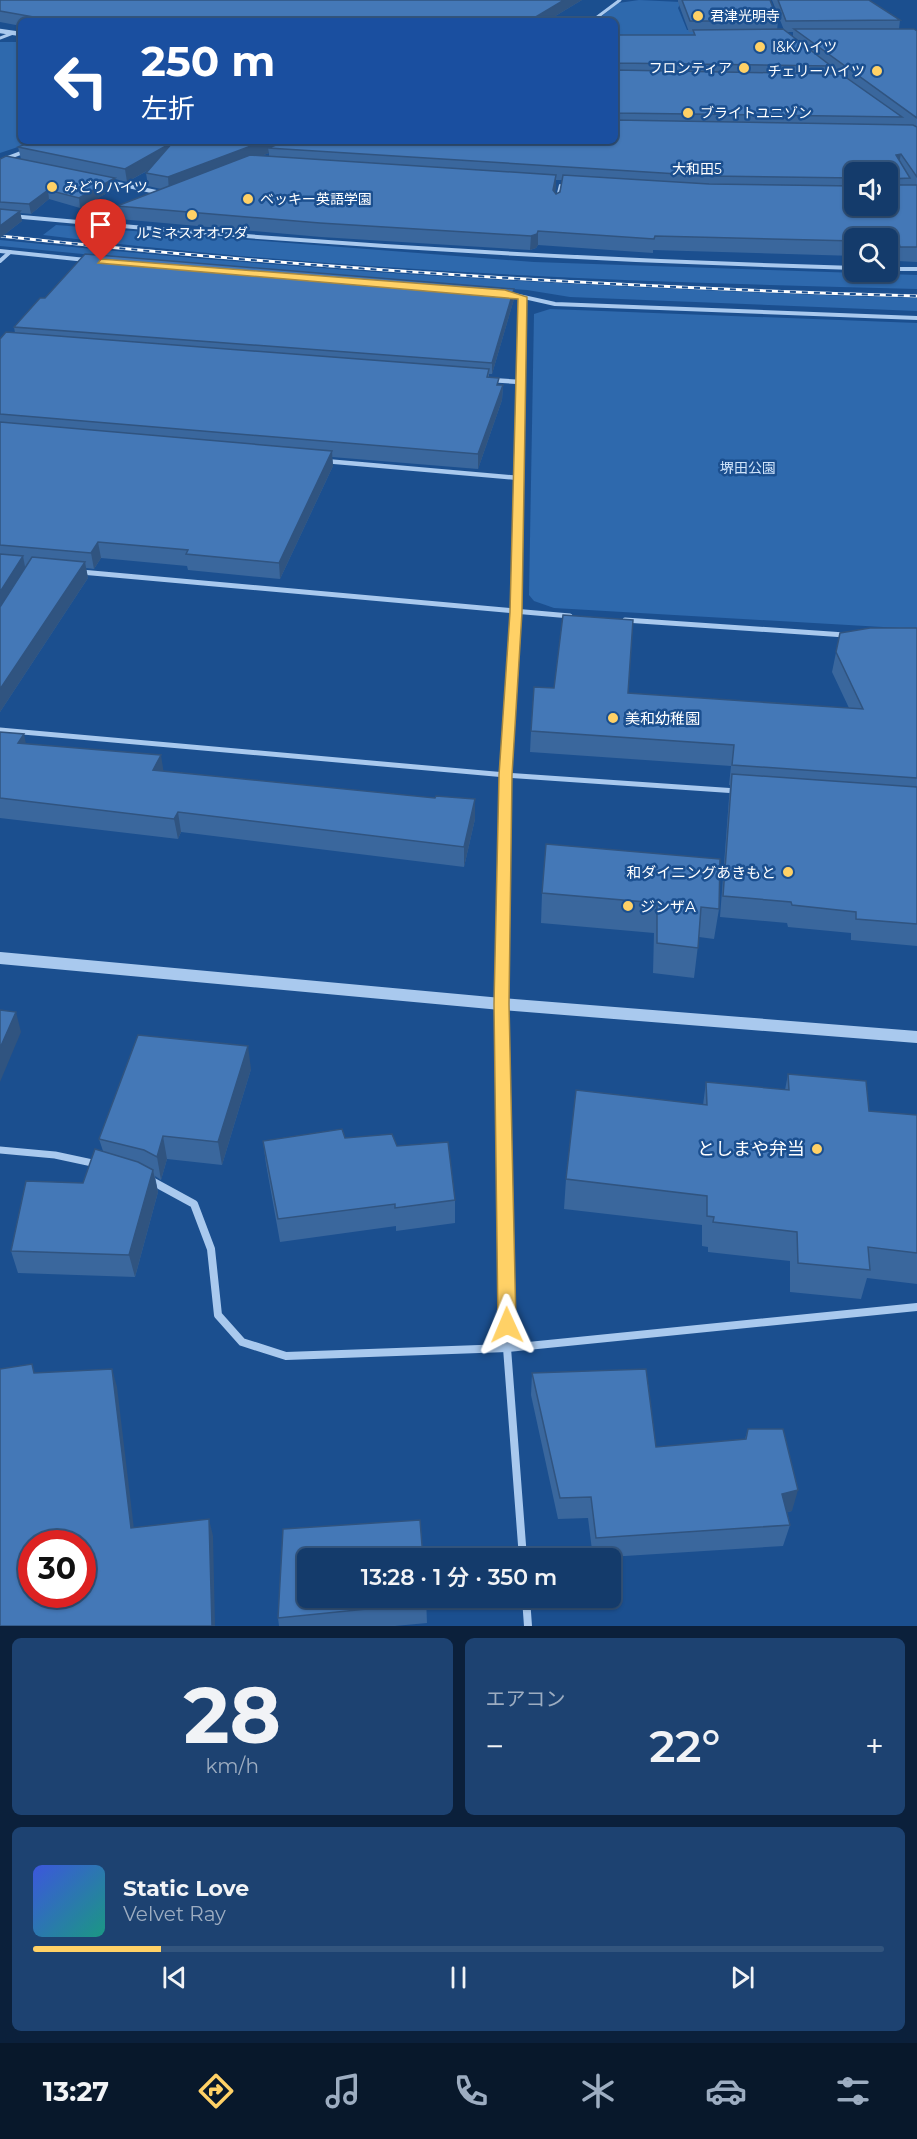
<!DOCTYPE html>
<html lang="ja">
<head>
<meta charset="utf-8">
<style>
  body { margin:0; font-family:Montserrat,"Noto Sans JP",sans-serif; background:#1d4271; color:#f1f3f6; height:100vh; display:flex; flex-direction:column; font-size:22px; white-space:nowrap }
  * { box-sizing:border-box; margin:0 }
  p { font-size:20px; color:#9dadc1 }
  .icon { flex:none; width:33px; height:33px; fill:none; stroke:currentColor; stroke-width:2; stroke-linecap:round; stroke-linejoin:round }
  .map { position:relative; height:1626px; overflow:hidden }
  .drawer { display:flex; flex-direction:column; gap:12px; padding:12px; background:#0b203b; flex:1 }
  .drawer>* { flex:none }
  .guide { position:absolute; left:18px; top:18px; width:600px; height:126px; border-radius:9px; box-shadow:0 2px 4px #0004,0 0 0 2px #33557e; background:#1a4fa0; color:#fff; overflow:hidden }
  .buttons { position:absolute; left:844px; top:162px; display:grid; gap:12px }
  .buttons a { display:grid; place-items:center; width:54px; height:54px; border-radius:9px; background:#143b6b; box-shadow:0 2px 4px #0004,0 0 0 2px #33557e; font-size:30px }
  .speed { position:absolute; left:18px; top:1530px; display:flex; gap:12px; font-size:30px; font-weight:700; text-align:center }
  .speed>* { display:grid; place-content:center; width:78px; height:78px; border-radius:50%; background:#143b6b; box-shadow:0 2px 4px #0004,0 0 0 2px #33557e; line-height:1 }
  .speed .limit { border:9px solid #d22; background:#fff; color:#111 }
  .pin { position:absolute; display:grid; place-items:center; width:51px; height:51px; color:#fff; margin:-62px -26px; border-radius:50% 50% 50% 0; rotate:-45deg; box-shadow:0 0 6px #0007 }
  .pin .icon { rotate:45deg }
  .me { position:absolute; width:66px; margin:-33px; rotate:359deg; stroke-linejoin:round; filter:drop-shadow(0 0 4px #0008) }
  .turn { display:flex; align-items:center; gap:21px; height:126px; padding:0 24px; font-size:27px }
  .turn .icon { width:78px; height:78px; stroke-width:2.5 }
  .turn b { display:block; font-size:42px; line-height:51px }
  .big { font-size:45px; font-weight:600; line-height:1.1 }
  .drawer .card { flex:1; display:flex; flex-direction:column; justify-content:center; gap:9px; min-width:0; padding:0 21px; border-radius:9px; background:#1d4271 }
  .drawer .dial { align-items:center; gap:0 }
  .dial b { font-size:78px; line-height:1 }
  .song { display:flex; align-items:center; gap:18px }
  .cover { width:72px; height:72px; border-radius:9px; background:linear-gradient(135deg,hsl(230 70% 55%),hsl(170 70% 35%)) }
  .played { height:6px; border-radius:3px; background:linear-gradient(90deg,#ffd166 15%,#33557e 15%) }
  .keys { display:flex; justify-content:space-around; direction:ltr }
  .heat { display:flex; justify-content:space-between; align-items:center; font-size:33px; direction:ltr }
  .drawer .tiles { flex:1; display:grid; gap:12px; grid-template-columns:1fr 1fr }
  .card:last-child { grid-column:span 2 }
  .trip { position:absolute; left:297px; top:1548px; width:324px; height:60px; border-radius:9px; background:#143b6b; box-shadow:0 2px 4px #0004,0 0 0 2px #33557e; font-weight:600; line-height:60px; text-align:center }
  .dock { display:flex; height:96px; justify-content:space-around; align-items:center; background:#08182b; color:#9dadc1 }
  .dock .icon { width:42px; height:42px }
  .dock .active { color:#ffd166 }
  .dock b { font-size:27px; color:#f1f3f6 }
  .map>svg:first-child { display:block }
  .green { fill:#2e69ad }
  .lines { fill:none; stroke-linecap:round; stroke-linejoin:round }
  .service { stroke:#a9c9ee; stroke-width:2 }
  .minor-far5 { stroke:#a9c9ee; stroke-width:3 }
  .minor-far4 { stroke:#a9c9ee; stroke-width:4 }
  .minor-far3 { stroke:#a9c9ee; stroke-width:4.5 }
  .minor-far2 { stroke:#a9c9ee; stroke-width:5 }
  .minor-far1 { stroke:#a9c9ee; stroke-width:7 }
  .minor { stroke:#a9c9ee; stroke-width:8 }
  .tertiary-far1 { stroke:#a9c9ee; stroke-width:4.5 }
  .tertiary { stroke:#a9c9ee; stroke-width:12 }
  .rail-casing { stroke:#fff; stroke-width:3 }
  .rail { stroke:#1b4f8f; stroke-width:2; stroke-dasharray:6; stroke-linecap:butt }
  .wall { fill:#3a679d; fill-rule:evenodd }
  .shaded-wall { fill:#305480 }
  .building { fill:#4478b7; stroke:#305480; stroke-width:1.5; fill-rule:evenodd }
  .route { fill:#ffd166; stroke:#a68842; stroke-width:1.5 }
  .poi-dot { fill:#ffd166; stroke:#1b4f8f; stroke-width:2 }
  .labels { text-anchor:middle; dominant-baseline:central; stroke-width:5; stroke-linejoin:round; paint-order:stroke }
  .far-poi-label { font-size:14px; fill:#fff; stroke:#1b4f8f; text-anchor:start }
  .far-neighbourhood-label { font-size:14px; fill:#fff; stroke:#1b4f8f }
  .far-park-label { font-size:14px; fill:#cfe3fa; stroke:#1b4f8f }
  .poi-label { font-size:15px; fill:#fff; stroke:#1b4f8f; text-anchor:start }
  .near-poi-label { font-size:18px; fill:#fff; stroke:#1b4f8f; text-anchor:end }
</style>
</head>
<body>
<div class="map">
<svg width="917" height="1626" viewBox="0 0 917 1626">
  <rect width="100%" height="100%" fill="#1b4f8f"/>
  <g class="green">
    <polygon points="639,0 681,2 678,8 687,30 706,30 724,35 619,35 615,34 615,21 596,21 618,3"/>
    <polygon points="0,42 21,42 21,141 36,141 0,153"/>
    <path d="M56,225l478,37 383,13v14c-291,-7 -585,-18 -874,-54z"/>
    <path d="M0,240c305,31 611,49 917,58v13l-347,-14 -43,-7 -268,-19 -259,-25z"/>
    <polygon points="550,309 917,323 917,629 554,608 534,601 529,595 534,314"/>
  </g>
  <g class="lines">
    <polyline class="service" points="557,197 560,185"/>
    <g class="minor-far5">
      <polyline points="592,21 620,0"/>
      <polyline points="0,38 13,33"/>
    </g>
    <g class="minor-far4">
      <polyline points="2,160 26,151"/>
      <polyline points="109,182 161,193"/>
      <path d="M0,215c285,27 569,45 855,53"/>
      <polyline points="97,223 124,212"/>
      <polyline points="0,251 86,260"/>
      <polyline points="0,261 10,252"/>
      <polyline points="888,269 917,269"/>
      <polyline points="506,293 555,304 917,318"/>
      <polyline points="522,320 523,297"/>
    </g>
    <g class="minor-far3">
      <polyline points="491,380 520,382"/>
      <polyline points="325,461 519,478"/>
      <polyline points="518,544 523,319"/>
    </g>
    <g class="minor-far2">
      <polyline points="81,572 570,616"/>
      <polyline points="625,620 845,635"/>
      <polyline points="0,730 506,775 737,791"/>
      <polyline points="505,826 518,543"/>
    </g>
    <g class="minor-far1">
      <polyline points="0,1150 55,1155 97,1164"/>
      <polyline points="504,1181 501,1004 505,825"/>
    </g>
    <g class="minor">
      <polyline points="504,1179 507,1348 523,1558"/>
      <polyline points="150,1180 194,1204 211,1249 218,1315 242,1342 286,1356 507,1348 917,1307"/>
      <polyline points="526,1598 528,1626"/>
    </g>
    <polyline class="tertiary-far1" points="0,31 21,34"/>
    <polyline class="tertiary" points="0,958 501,1004 917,1037"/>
    <g class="rail-casing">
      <path id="rail" d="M0,236c305,33 610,51 917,60"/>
    </g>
    <use href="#rail" class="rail"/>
  </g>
  <g class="wall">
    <polygon points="0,0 582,0 547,21 21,21 21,26 0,22"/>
    <path d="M678,0h92l8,21 -1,9h7l-12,-30h97l31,20 -1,9 18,2v231l-20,-1 -1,-4h-8v-19h-33v18l-202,-6v3l-115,-8 -2,3 -6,2 -209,-13 -202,-18 -2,-13 44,-17 -13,-3 -2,-13 3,-3 -22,12 -12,-3 1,9 -36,20 -31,-9 -18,15 -11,-1 2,8 -22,17v-79h21l-3,-12 597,-6v-106h78v-3h-4l-11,-30zM786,32h7v5zM831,69l6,4h-7zM269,153v3h-8zM855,172h33v34h-33zM556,180h6l-2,12 -4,2 -1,-2z"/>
    <polygon points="514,289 514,299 492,374 489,374 489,377 499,385 503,385 502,400 478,469 332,457 333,466 280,579 188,570 187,566 101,558 94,569 86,568 88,578 0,712 0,339 15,333 14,327 45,298"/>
    <polygon points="917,628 917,946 851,940 851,933 788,927 787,923 720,917 730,785 729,785 731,766 530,752 531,731 628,693 849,708 832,672 840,633"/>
    <polygon points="0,732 26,744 163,771 435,798 475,799 475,819 464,867 181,832 178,839 0,818"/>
    <polygon points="542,893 719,909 714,939 699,937 694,978 653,973 654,933 541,923"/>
    <polygon points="251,1069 222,1165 167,1159 161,1180 155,1176 158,1192 135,1277 18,1273 11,1251 83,1183 103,1151 99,1139"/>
    <polygon points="788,1074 869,1111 917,1115 917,1284 867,1278 861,1299 790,1292 790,1261 708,1252 708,1247 702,1246 702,1225 564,1209 566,1179 703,1105 706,1082 785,1090"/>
    <polygon points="345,1138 397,1146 455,1200 455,1223 396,1231 396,1226 280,1242 266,1164 263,1141"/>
    <polygon points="532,1373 656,1447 745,1439 748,1429 792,1511 787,1512 790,1525 783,1546 593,1558 588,1518 558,1519 531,1395"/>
    <polygon points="426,1598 427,1623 395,1626 279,1626 278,1618"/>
  </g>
  <g class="shaded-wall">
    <polygon points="564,0 582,0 547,21 529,21"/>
    <polygon points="264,141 299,141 268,148 269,153 169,191 168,177"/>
    <polygon points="173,142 175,155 127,182 125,169"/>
    <polygon points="901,154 898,168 896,155"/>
    <polygon points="556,175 556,188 553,204 553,190"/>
    <polygon points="115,178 116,188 80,208 79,198"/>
    <polygon points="48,190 49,199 31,214 29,204"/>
    <polygon points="20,211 22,221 0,238 0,226"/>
    <polygon points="538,231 538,245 536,248 530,250 531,236"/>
    <polygon points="514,289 514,299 492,374 492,363"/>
    <polygon points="503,385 502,400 478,469 478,454"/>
    <polygon points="332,451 333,466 280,579 279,563"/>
    <polygon points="98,542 101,558 94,569 91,553"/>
    <polygon points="23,556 26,572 0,614 0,592"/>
    <polygon points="85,562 88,578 0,712 0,689"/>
    <polygon points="24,734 28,754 18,743"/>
    <polygon points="161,755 164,774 153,770"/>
    <polygon points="475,799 475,819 464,867 464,847"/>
    <polygon points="178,812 181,832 178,839 174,819"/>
    <polygon points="16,1012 21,1032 0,1082 0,1048"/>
    <polygon points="248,1046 251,1069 222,1165 218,1142"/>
    <polygon points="163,1136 167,1159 161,1180 157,1157"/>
    <polygon points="153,1170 158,1192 135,1277 129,1255"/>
    <polygon points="112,1369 117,1387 136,1546 131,1528"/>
    <polygon points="798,1490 792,1511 776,1515 782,1494"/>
    <polygon points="209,1519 213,1536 215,1626 212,1626"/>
  </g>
  <g class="building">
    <polygon points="0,0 564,0 529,21 56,21 0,11"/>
    <polygon points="682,0 770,0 778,21 690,21"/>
    <polygon points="778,0 869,0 900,20 786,21"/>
    <polygon points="783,29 831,66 616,63 615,64 615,35 695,35 693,30"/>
    <polygon points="794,29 914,29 917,31 917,118"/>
    <polygon points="615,70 841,74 902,117 615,113"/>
    <polygon points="615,120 913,125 917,127 917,177 901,154 896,155 910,178 889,179 888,182 888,172 855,172 855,178 710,176 268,148 287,141 615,141"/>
    <polygon points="33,141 264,141 168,177 146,173 173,142 125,169 18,147"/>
    <polygon points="250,155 556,175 553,190 556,194 560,192 563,175 709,184 855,186 855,206 888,206 888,185 917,185 917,247 900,247 899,243 888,242 888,238 855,238 855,241 655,236 654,239 538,231 537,234 531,236 320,223 117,206"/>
    <polygon points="6,156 115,178 79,198 48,190 29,204 0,202 0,159"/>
    <polygon points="0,209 20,211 0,226"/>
    <polygon points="85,254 514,289 492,363 14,327 40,298 45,298"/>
    <polygon points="6,332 489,369 487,377 499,378 497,385 503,385 478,454 0,414 0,339"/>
    <polygon points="0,422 332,451 279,563 186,554 188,550 98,542 91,553 0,545"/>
    <polygon points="0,554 23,556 0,592"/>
    <polygon points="32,557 85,562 0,689 0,607"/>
    <polygon points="563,615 633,620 628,693 863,709 836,652 840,633 870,628 917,628 917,778 732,765 734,745 531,731 534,687 554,688"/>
    <polygon points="0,732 24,734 18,743 161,755 153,770 435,798 436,796 475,799 464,847 178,812 174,819 0,798"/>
    <polygon points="732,774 917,787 917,924 856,919 856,912 792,905 791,902 723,896"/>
    <polygon points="546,844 720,859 719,909 701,907 698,948 657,943 657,903 542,893"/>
    <polygon points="0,1010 16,1012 0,1048"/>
    <polygon points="138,1035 248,1046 218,1142 163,1136 157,1157 144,1150 99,1139"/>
    <polygon points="788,1074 866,1081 869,1111 917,1115 917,1253 868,1247 870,1270 798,1263 797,1232 713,1222 714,1217 707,1216 707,1196 566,1179 576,1090 707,1105 706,1082 789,1090"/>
    <polygon points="342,1129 345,1138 392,1134 397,1146 448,1142 455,1200 395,1208 395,1204 278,1219 263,1141"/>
    <polygon points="95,1149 138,1162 153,1170 129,1255 11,1251 26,1181 83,1183"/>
    <path d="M32,1364l2,9 78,-4 19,159 78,-9 3,107h-212v-257zM32,1544h50v50h-50z"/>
    <polygon points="646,1369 656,1447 746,1439 748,1429 783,1429 798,1490 782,1494 790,1525 596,1538 591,1497 560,1498 532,1373"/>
    <polygon points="420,1520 423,1558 308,1558 308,1598 426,1598 426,1603 278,1618 283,1529"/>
  </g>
  <polygon class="route" points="101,259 505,290 527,297 522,612 512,775 509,1004 516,1325 514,1331 507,1334 500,1331 498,1325 494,1004 499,775 510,612 518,299 98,263"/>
  <g class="poi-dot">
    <circle cx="698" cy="16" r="6"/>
    <circle cx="760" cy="47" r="6"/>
    <circle cx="744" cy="68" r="6"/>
    <circle cx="877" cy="71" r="6"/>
    <circle cx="688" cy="113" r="6"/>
    <circle cx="52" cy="187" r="6"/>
    <circle cx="248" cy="199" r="6"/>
    <circle cx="192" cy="215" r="6"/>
    <circle cx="613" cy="718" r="6"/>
    <circle cx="788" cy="872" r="6"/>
    <circle cx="628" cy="906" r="6"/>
    <circle cx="817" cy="1149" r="6"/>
  </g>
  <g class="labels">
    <g class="far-poi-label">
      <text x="710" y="16">君津光明寺</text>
      <text x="772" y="47">I&amp;Kハイツ</text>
      <text x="732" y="68" text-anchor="end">フロンティア</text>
      <text x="865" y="71" text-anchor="end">チェリーハイツ</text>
      <text x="700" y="113">ブライトユニゾン</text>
      <text x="64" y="187">みどりハイツ</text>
      <text x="260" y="199">ベッキー英語学園</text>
      <text x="192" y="233" text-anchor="middle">ルミネスオオワダ</text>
    </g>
    <g class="far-neighbourhood-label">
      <text x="697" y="169">大和田5</text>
    </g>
    <g class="far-park-label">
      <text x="748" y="468">堺田公園</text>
    </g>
    <g class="poi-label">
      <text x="625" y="718">美和幼稚園</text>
      <text x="776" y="872" text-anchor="end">和ダイニングあきもと</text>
      <text x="640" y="906">ジンザA</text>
    </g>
    <g class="near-poi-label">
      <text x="805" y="1149">としまや弁当</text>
    </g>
  </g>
</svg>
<div class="buttons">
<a><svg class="icon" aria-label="sound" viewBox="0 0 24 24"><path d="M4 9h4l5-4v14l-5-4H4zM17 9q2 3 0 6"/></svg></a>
<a><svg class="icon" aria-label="search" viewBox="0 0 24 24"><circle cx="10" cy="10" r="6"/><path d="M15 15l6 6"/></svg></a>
</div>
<div class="speed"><div class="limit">30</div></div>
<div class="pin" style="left:101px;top:261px;background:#d93025"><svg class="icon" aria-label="arrive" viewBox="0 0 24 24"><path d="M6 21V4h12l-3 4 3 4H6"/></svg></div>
<svg class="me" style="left:507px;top:1325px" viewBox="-20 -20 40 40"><path d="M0-17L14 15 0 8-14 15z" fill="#ffd166" stroke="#fff" stroke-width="4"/></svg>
<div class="trip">13:28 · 1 分 · 350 m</div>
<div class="guide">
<div class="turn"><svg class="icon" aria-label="left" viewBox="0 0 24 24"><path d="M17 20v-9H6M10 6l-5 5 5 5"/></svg><div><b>250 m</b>左折</div></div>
</div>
</div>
<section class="drawer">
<div class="tiles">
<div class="card dial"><b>28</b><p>km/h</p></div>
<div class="card"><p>エアコン</p>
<div class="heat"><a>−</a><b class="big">22°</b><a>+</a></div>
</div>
<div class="card">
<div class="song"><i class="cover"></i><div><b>Static Love</b><p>Velvet Ray</p></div></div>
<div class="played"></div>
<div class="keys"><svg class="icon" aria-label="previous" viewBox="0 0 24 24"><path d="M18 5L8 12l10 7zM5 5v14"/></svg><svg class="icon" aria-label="pause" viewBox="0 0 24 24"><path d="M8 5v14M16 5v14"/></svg><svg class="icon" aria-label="next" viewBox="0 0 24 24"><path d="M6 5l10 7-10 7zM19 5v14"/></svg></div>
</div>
</div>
</section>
<nav class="dock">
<b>13:27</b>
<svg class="icon active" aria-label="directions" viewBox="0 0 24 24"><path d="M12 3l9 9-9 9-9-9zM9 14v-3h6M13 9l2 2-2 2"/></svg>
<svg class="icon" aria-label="music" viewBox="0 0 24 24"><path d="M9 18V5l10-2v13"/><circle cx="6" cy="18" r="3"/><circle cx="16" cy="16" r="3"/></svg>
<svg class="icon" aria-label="phone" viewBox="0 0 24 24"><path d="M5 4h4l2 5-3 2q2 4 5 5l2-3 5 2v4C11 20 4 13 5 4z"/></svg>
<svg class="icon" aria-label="climate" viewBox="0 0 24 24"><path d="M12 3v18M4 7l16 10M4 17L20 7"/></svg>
<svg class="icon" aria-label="car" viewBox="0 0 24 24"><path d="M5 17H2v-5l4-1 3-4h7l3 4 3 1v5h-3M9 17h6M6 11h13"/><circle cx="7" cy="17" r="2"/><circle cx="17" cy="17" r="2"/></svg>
<svg class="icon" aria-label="filters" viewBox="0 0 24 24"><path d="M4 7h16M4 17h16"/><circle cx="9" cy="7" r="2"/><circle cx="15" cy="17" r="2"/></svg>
</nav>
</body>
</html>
